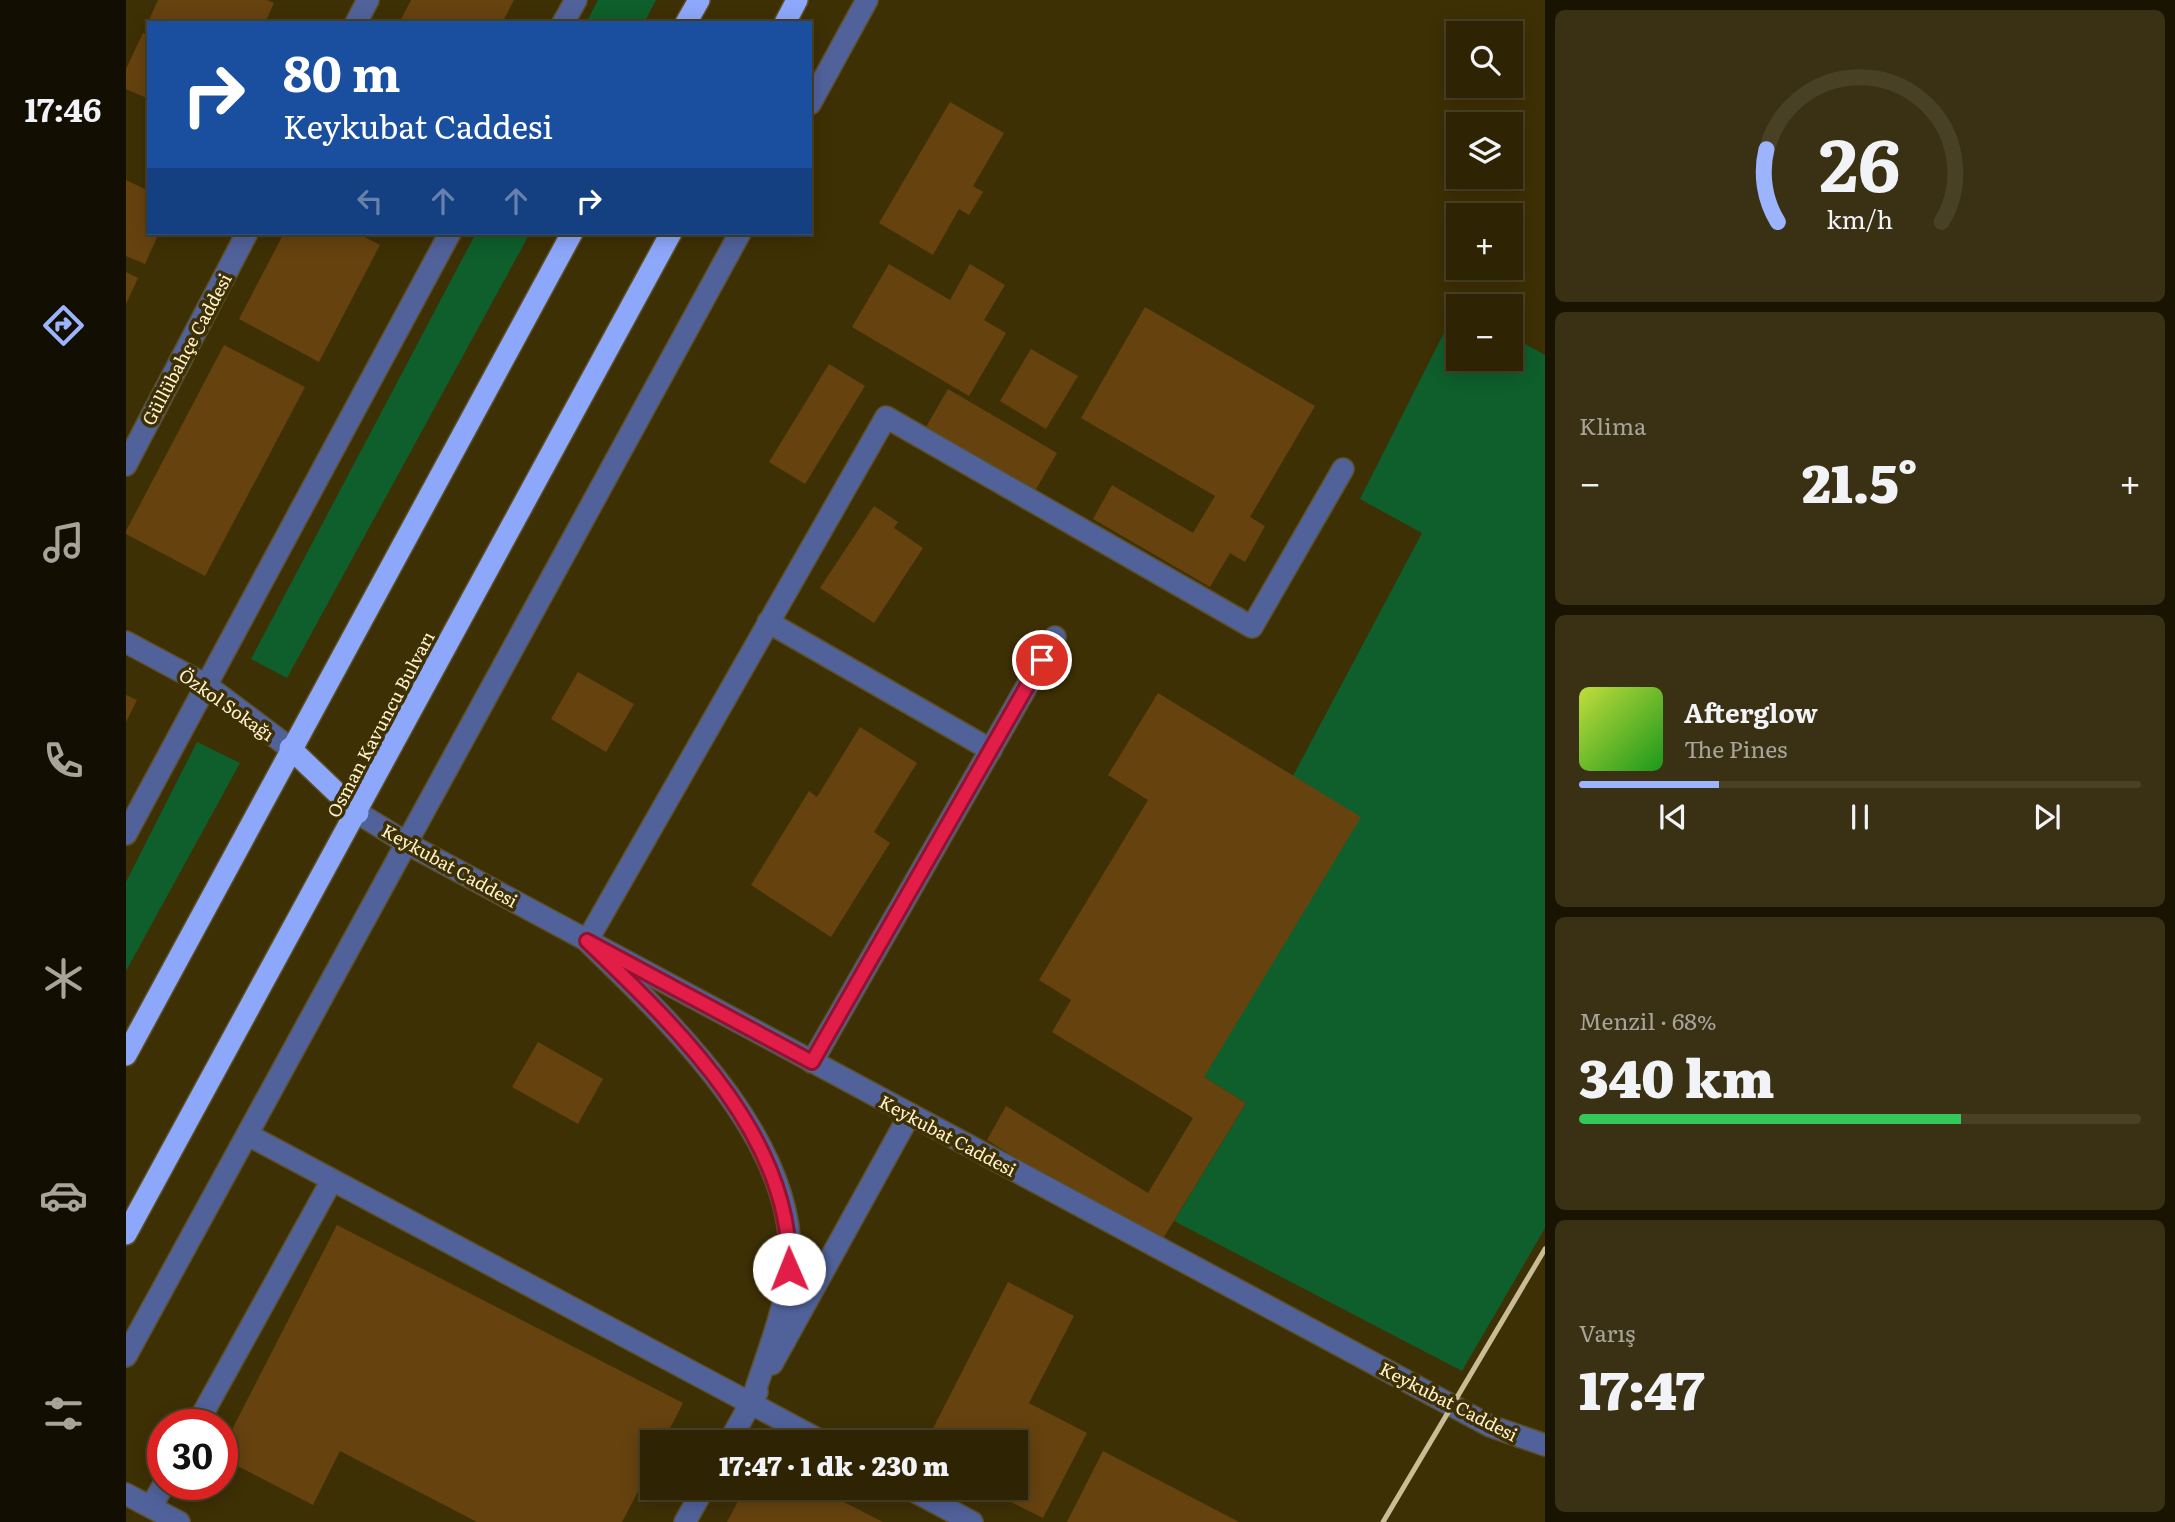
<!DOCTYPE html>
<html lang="tr">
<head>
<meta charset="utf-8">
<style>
  body { margin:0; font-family:Literata,serif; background:#3a3013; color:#f1f3f6; height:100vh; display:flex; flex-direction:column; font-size:26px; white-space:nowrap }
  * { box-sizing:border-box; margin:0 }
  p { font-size:23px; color:#a7a49a }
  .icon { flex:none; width:38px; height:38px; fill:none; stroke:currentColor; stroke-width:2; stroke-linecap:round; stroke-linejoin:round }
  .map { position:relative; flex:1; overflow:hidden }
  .drawer { display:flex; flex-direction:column; gap:10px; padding:10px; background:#191402; width:630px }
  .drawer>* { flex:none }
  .hud { position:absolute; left:21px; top:21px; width:665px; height:214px; border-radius:0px; box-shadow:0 4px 18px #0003,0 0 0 2px #494126; background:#1a4fa0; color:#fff; overflow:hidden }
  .controls { position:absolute; left:1320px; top:21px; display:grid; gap:14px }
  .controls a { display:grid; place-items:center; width:77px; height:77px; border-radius:0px; background:#2e2404; box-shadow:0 4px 18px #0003,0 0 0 2px #494126; font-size:35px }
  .speed { position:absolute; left:21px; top:1409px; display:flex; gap:14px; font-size:35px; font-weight:700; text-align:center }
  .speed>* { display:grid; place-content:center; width:91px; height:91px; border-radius:50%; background:#2e2404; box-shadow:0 4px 18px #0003,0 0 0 2px #494126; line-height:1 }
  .speed .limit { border:10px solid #d22; background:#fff; color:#111 }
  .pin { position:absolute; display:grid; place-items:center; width:60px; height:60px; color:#fff; margin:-30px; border:4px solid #fff; border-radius:50%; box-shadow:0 2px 7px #0007 }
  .me { position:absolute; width:77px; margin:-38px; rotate:359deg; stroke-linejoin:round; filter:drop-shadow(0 0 5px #0008) }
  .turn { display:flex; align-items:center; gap:24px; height:147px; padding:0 21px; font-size:32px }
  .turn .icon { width:91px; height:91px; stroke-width:2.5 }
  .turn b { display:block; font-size:49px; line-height:60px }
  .lanes { display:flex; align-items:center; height:66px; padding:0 21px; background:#0003; justify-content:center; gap:35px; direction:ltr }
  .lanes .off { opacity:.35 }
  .big { font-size:52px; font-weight:800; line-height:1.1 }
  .drawer .tile { flex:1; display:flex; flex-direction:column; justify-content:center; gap:10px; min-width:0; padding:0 24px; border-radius:10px; background:#3a3013 }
  .drawer .dial { align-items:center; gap:0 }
  .dial svg { height:182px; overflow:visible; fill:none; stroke:#494126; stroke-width:7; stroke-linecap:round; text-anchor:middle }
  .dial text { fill:#f1f3f6; stroke:none }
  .song { display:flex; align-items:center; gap:21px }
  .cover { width:84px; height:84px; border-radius:10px; background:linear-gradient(135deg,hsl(70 70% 55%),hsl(120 70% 35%)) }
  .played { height:7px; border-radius:4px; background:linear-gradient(90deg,#9cb4fd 25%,#494126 25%) }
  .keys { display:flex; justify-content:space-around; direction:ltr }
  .heat { display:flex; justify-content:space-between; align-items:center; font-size:38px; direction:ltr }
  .charge { height:10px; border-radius:5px; background:linear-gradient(90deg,#34c759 68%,#494126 0) }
  .trip { position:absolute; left:514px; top:1430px; width:388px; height:70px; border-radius:0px; background:#2e2404; box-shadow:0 4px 18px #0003,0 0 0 2px #494126; font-weight:800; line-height:70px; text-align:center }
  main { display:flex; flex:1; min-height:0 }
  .tabs { display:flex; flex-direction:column; width:126px; justify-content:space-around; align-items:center; background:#120e02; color:#a7a49a }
  .tabs .icon { width:49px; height:49px }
  .tabs .current { color:#9cb4fd }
  .tabs b { font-size:32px; color:#f1f3f6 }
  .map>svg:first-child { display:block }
  .green { fill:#0e5f2c }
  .building { fill:#66420f }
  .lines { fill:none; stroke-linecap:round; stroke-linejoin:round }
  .minor-casing { stroke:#5d4f25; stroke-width:24 }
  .highway-casing { stroke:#5d4f25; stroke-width:24 }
  .minor { stroke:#51629b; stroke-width:21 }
  .highway { stroke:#8da7fa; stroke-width:21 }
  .rail { stroke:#cabc95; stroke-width:5 }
  .route-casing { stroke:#92132f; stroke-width:18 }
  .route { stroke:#e11d48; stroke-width:12 }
  .labels { text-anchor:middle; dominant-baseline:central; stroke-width:7; stroke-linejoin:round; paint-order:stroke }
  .street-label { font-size:18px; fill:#fff1cc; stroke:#3e3005 }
</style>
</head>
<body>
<main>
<nav class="tabs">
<b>17:46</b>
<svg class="icon current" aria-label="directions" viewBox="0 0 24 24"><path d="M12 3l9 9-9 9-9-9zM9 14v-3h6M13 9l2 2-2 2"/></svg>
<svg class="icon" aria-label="music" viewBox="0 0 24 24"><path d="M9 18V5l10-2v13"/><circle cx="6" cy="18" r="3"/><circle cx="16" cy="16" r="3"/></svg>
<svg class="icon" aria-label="phone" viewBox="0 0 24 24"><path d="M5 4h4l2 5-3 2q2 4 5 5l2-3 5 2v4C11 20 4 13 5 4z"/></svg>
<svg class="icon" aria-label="climate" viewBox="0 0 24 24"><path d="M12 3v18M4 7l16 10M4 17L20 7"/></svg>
<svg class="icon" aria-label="car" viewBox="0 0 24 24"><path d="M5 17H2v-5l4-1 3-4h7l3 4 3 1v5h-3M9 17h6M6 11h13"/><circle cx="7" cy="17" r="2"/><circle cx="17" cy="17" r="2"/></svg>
<svg class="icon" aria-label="filters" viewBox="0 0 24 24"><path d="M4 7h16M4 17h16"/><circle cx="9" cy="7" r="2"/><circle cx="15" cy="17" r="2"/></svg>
</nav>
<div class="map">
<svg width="1419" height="1522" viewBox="0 0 1419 1522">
  <rect width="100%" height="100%" fill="#3e3005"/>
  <g class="green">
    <polygon points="472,0 530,0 518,23 460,23"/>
    <polygon points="350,233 404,233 161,678 125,659"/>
    <polygon points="1331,307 1332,359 1384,359 1384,336 1419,355 1419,1228 1336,1371 1048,1221 1120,1103 1078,1077 1167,776 1296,533 1234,499"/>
    <polygon points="71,742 114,763 0,971 0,882"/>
  </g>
  <g class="building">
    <polygon points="32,0 141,0 148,3 139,23 30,23 23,20"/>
    <polygon points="285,0 388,0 376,23 273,23"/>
    <polygon points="17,33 23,36 23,99 0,89 0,69"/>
    <polygon points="824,102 878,133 847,186 857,192 843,215 833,209 807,255 753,223"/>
    <polygon points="0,180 23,191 23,233 33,233 19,264 0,256"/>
    <polygon points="158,233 231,233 254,245 193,362 113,319"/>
    <polygon points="763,264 824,300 844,264 879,285 858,320 880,333 843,396 726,327"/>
    <polygon points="0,272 12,278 0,304"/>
    <polygon points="1019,307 1189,406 1124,517 1139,526 1119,562 1104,553 1084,587 967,519 986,485 1067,533 1089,496 955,418"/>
    <polygon points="98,345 179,387 79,576 0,534 0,531"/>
    <polygon points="905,349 952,376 920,429 874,401"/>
    <polygon points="703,364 739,386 679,484 643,462"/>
    <polygon points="822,389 931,453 909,491 800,427"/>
    <polygon points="748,506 772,522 768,528 797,548 748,623 694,588"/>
    <polygon points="452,672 508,704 480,752 425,719"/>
    <polygon points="1032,693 1235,817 1078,1077 1120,1103 1033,1245 861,1140 880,1106 1022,1193 1067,1118 926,1032 945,1000 913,980 1022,800 982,775"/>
    <polygon points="0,695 11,700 0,722"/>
    <polygon points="734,727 791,763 748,832 764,843 705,937 625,885 683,791 691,797"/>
    <polygon points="412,1042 477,1079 452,1124 386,1087"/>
    <polygon points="211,1225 557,1403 537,1442 527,1442 527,1463 496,1522 351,1522 214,1451 187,1505 96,1458 96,1449"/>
    <polygon points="882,1282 948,1316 903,1403 961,1433 917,1518 857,1488 891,1488 891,1442 800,1442"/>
    <polygon points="977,1451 1113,1522 941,1522"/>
    <polygon points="619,1488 690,1488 757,1522 601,1522"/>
  </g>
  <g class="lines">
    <g class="minor-casing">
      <g id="minor">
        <polyline points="230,23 242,0"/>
        <polyline points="437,23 450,0"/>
        <polyline points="684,104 741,0"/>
        <polyline points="0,465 121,233"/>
        <polyline points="642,622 865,750"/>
        <polyline points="0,642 80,685 164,748"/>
        <polyline points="232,813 282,844 1364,1426 1419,1445"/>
        <polyline points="0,834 324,233"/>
        <polyline points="686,1062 929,637"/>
        <polyline points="122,1135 697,1442"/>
        <polyline points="0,1356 614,233"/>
        <polyline points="646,1364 784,1114"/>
        <path d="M625,1404c13,-43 33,-89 38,-133 14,-126 -120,-250 -202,-330l299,-524 366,210 91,-158"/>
        <polyline points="71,1424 206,1180"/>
        <polyline points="603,1442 631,1392"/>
        <polyline points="782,1488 846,1522"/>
        <polyline points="0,1494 53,1522"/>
        <polyline points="25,1507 38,1484"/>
        <polyline points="559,1522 578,1488"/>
      </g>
    </g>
    <g class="highway-casing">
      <g id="highway">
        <polyline points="560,23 573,0"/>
        <polyline points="659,23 671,0"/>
        <polyline points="164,748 232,813"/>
        <polyline points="0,1055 446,233"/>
        <polyline points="0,1234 545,233"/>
      </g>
    </g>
    <use href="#minor" class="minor"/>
    <use href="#highway" class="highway"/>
    <polyline class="rail" points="1257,1522 1419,1249"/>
  </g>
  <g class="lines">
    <g class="route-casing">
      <path id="route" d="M663,1269c4,-133 -114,-243 -202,-328l225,121 230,-402"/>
    </g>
    <use href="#route" class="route"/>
  </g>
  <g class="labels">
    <g class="street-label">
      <text transform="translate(60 349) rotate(-62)">Güllübahçe Caddesi</text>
      <text transform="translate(101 704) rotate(35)">Özkol Sokağı</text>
      <text transform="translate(254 724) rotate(-62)">Osman Kavuncu Bulvarı</text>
      <text transform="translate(324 865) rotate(29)">Keykubat Caddesi</text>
      <text transform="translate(822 1135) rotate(28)">Keykubat Caddesi</text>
      <text transform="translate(1323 1401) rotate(27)">Keykubat Caddesi</text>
    </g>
  </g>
</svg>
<div class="controls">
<a><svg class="icon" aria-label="search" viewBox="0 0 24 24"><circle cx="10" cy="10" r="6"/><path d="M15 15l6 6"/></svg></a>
<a><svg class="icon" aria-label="layers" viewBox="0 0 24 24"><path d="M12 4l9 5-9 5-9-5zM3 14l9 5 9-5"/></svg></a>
<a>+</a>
<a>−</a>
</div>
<div class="speed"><div class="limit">30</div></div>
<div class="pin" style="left:916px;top:660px;background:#d93025"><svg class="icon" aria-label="arrive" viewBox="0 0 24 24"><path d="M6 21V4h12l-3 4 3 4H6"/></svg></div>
<svg class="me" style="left:663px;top:1269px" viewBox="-20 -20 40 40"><circle r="19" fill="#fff"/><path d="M0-13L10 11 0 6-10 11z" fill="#e11d48"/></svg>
<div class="trip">17:47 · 1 dk · 230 m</div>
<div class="hud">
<div class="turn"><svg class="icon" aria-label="right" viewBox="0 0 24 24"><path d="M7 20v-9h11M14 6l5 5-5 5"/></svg><div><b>80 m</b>Keykubat Caddesi</div></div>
<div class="lanes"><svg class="icon off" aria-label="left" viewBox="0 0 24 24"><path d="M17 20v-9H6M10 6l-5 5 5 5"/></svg><svg class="icon off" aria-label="ahead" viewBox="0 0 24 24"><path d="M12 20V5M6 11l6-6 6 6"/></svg><svg class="icon off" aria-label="ahead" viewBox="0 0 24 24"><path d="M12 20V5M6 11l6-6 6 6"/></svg><svg class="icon" aria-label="right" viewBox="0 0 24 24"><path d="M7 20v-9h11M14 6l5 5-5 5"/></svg></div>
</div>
</div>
<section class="drawer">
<div class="tile dial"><svg viewBox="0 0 100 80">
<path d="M14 69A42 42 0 1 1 86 69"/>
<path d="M14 69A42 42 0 0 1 9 37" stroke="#9cb4fd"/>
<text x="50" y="56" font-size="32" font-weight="700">26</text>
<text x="50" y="72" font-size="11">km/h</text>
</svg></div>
<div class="tile"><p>Klima</p>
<div class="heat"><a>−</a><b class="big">21.5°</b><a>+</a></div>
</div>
<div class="tile">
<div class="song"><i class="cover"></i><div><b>Afterglow</b><p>The Pines</p></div></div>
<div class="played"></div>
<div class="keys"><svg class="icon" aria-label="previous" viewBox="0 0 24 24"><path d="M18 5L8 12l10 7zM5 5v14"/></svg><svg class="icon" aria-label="pause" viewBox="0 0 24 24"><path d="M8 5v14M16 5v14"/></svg><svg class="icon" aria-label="next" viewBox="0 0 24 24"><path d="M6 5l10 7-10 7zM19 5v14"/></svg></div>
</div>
<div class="tile"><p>Menzil · 68%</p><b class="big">340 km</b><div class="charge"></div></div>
<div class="tile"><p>Varış</p><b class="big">17:47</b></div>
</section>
</main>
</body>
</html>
